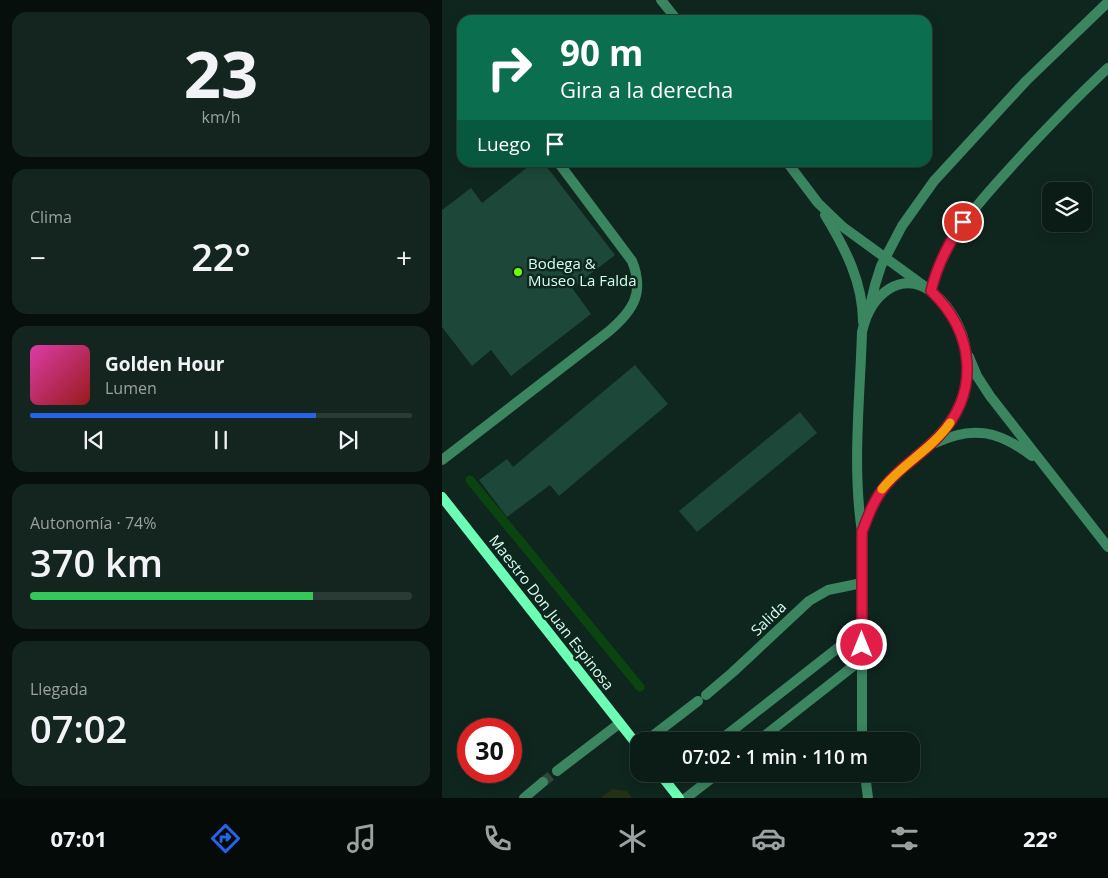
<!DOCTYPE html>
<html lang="es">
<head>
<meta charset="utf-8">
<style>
  body { margin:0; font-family:"Open Sans",sans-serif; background:#14251f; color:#f1f3f6; height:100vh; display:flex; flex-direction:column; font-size:19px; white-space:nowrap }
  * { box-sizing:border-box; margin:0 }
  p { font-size:16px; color:#9aa1a1 }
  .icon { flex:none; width:28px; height:28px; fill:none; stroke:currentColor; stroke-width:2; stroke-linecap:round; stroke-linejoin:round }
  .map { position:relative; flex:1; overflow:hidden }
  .details { display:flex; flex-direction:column; gap:12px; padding:12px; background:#060f0c; width:442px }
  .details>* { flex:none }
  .banner { position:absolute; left:15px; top:15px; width:475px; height:152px; border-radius:15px; box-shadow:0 2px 12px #0003,0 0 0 1px #2b3a35; background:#0b6e4f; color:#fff; overflow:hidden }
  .controls { position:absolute; left:600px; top:182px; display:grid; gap:10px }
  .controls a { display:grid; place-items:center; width:50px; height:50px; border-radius:10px; background:#0b1c16; box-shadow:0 2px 12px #0003,0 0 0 1px #2b3a35; font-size:25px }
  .speed { position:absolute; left:15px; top:718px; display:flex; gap:10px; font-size:25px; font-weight:700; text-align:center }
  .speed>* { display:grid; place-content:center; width:65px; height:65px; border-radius:50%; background:#0b1c16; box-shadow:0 2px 12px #0003,0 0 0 1px #2b3a35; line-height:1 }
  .speed .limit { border:8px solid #d22; background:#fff; color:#111 }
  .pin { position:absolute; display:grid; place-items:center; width:42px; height:42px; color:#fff; margin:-21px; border:2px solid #fff; border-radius:50%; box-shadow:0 1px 5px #0007 }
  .me { position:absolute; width:55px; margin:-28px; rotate:0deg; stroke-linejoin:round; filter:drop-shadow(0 0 4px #0008) }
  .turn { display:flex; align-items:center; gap:18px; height:105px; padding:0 20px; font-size:22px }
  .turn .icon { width:65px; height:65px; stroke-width:2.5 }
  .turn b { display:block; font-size:35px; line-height:42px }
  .then { display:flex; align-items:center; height:48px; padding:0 20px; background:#0003; gap:10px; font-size:19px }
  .big { font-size:38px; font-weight:600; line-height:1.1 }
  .details .widget { flex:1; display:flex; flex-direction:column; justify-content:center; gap:8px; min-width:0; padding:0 18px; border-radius:15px; background:#14251f }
  .details .dial { align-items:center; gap:0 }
  .dial b { font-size:65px; line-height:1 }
  .song { display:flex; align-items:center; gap:15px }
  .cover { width:60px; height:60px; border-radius:8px; background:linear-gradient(135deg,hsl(320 70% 55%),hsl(0 70% 35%)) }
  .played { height:5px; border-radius:2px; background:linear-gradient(90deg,#2563eb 75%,#2b3a35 75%) }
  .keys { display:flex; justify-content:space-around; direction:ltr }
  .heat { display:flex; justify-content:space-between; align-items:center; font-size:28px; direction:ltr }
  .charge { height:8px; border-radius:4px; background:linear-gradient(90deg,#34c759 74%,#2b3a35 0) }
  .trip { position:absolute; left:188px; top:732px; width:290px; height:50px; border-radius:15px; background:#0b1c16; box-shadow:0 2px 12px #0003,0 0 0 1px #2b3a35; font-weight:600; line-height:50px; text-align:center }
  .tab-bar { display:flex; height:80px; justify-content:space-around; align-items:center; background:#040b09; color:#9aa1a1 }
  .tab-bar .icon { width:35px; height:35px }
  .tab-bar .active { color:#2563eb }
  .tab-bar b { font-size:22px; color:#f1f3f6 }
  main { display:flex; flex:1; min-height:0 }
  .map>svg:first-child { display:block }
  .green { fill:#233013 }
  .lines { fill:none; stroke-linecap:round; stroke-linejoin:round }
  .stream { stroke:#0b4411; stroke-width:9 }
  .building { fill:#1c4739 }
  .minor-tunnel { stroke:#2d473d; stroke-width:10; stroke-dasharray:10 5; stroke-linecap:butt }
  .service { stroke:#3b8561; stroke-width:10 }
  .minor { stroke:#3b8561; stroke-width:10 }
  .secondary { stroke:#6dfeb6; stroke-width:10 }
  .route-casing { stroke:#92132f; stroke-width:12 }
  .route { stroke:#e11d48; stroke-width:9 }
  .slow { stroke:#f59e0b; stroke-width:9 }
  .poi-dot { fill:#6dfd03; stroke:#0f261e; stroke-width:2 }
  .labels { text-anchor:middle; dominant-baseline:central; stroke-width:5; stroke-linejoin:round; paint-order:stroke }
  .poi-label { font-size:15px; fill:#d5ffee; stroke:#0f261e; text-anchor:start }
  .street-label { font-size:15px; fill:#d5ffee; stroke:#0f261e }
</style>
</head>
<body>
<main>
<section class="details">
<div class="widget dial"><b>23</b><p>km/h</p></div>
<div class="widget"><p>Clima</p>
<div class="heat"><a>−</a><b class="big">22°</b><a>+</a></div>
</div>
<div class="widget">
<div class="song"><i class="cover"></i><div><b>Golden Hour</b><p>Lumen</p></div></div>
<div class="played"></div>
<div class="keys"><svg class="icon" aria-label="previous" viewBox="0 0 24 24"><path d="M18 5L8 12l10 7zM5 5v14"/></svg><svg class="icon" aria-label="pause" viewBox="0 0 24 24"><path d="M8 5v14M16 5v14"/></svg><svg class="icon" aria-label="next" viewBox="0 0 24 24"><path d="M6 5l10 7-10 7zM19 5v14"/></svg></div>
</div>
<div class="widget"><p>Autonomía · 74%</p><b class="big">370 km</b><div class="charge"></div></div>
<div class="widget"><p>Llegada</p><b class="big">07:02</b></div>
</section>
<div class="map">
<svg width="666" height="798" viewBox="0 0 666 798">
  <rect width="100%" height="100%" fill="#0f261e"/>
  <polygon class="green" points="170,789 185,791 190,798 159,798"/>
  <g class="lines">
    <polyline class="stream" points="28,480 198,687"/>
  </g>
  <g class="building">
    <polygon points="92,162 101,162 173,255 130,288 149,314 69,376 49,350 30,366 0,327 0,210 29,188 40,203"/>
    <polygon points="193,365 226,404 117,496 108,485 65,517 37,480 65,459 71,467"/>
    <polygon points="358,412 375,433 255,532 237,511"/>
  </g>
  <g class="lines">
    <polyline class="minor-tunnel" points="101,782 115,771"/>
    <path class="service" d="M0,460l166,-128c25,-21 37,-39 24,-71l-74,-99"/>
    <g class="minor">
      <polyline points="219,0 235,20"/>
      <path d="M345,162l31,41 25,24 88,64c14,-56 53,-94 90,-135 28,-30 57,-60 87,-88"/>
      <path d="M383,215c20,33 38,67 38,107"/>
      <polyline points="428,306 433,285 439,266 460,226 492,181 584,81 666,2"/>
      <polyline points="527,357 535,376 548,396 666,547"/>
      <path d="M493,443c38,-18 64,-12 97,13"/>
      <polyline points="264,695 291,672 367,601 386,590 420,583"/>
      <polyline points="204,741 256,701"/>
      <polyline points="277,741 420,629"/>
      <polyline points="316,741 419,660"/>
      <path d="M420,741v-209c-10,-66 -2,-133 0,-200 4,-18 11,-33 27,-43 33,-20 62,17 73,45 5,15 6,34 4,49 -9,50 -47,66 -78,99 -13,14 -20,33 -26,50"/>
      <polyline points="115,771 178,723"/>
      <polyline points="423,774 426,798"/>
      <polyline points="225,782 236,774"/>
      <polyline points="82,798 101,782"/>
      <polyline points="244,798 275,774"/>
    </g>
    <g class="secondary">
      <polyline points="0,497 196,746"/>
      <polyline points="218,774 237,798"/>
    </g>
  </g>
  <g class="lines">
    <g class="route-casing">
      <path id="route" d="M420,645v-113c6,-16 12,-33 24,-47 15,-19 37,-31 53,-49 42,-45 35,-104 -8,-145 6,-26 17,-47 32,-69"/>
    </g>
    <use href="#route" class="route"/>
    <path class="slow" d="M440,489c20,-25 50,-40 68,-66"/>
  </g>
  <circle class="poi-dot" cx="76" cy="272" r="5"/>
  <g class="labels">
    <g class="poi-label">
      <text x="86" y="263">Bodega &amp;<tspan x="86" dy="17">Museo La Falda</tspan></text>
    </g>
    <g class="street-label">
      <text transform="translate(110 612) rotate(52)">Maestro Don Juan Espinosa</text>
      <text transform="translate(326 618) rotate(-44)">Salida</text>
    </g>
  </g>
</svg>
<div class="controls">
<a><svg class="icon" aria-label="layers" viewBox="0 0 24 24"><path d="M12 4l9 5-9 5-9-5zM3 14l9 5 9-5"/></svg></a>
</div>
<div class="speed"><div class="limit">30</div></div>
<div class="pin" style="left:521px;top:222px;background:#d93025"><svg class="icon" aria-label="arrive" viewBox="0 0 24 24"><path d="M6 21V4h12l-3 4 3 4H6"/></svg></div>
<svg class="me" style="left:420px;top:645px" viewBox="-20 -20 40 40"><circle r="17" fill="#e11d48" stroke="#fff" stroke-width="3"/><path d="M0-11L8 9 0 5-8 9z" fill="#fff"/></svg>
<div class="trip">07:02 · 1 min · 110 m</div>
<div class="banner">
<div class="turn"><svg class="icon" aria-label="right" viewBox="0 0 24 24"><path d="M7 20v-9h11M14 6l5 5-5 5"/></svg><div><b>90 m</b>Gira a la derecha</div></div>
<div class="then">Luego<svg class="icon" aria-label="arrive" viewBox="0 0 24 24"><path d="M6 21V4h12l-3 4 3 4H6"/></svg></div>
</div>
</div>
</main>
<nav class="tab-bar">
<b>07:01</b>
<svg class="icon active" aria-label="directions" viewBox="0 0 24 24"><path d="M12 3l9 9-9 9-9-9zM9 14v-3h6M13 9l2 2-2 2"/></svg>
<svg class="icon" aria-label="music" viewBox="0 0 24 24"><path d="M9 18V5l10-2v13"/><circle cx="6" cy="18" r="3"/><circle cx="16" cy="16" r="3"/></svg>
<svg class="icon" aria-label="phone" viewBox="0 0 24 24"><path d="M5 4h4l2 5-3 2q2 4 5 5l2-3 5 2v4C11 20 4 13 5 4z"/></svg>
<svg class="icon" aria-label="climate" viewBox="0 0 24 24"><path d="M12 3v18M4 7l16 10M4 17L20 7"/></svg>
<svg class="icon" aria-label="car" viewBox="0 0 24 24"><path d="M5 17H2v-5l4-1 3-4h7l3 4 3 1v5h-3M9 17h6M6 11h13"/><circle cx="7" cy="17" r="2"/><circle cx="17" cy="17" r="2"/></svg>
<svg class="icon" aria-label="filters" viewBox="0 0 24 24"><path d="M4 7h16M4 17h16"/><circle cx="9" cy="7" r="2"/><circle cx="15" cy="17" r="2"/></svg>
<b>22°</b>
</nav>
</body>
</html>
